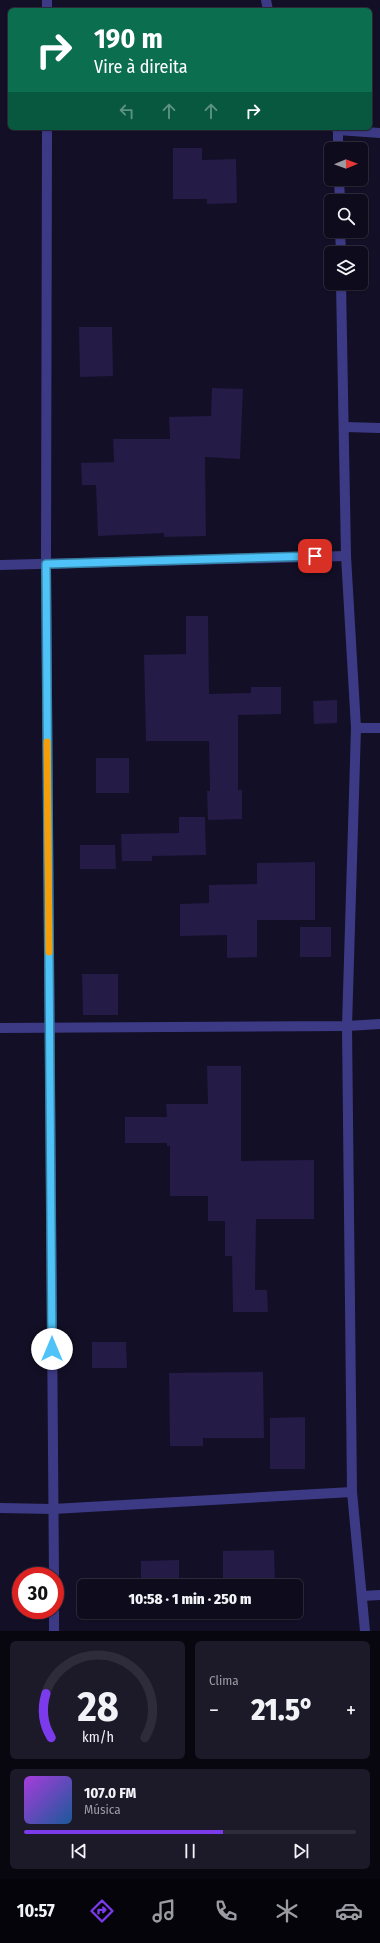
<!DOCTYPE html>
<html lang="pt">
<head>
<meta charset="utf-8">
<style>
  body { margin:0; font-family:"Fira Sans Condensed",sans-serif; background:#1c1929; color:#f1f3f6; height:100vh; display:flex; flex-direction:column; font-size:15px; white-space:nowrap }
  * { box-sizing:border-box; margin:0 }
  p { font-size:13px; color:#9b9ba3 }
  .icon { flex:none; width:22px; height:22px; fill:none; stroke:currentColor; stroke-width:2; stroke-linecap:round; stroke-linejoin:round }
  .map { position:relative; height:1631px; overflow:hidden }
  .panel { display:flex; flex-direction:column; gap:10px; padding:10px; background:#08060f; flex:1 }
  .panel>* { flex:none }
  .top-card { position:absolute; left:8px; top:8px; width:364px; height:122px; border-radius:6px; box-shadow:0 1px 3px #0004,0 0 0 1px #2e2b3b; background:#0b6e4f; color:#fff; overflow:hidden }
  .needle { width:26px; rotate:89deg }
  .buttons { position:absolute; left:324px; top:142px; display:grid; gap:8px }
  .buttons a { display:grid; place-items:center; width:44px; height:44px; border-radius:6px; background:#0e0b1c; box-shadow:0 1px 3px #0004,0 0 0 1px #2e2b3b; font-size:20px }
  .speed { position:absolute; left:12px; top:1567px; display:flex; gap:8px; font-size:20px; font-weight:700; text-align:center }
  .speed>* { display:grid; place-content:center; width:52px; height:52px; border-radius:50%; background:#0e0b1c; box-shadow:0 1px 3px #0004,0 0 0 1px #2e2b3b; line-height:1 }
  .speed .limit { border:6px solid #d22; background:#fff; color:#111 }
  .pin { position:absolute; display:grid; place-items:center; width:34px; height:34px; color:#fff; margin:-17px; border-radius:8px; box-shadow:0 2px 6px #0006 }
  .me { position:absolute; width:44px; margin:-22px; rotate:0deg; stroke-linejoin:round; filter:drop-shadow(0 0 3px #0008) }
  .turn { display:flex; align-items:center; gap:14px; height:84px; padding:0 20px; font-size:18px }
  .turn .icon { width:52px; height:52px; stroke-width:2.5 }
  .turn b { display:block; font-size:28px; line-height:34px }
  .lanes { display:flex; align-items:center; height:38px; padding:0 20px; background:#0003; justify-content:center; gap:20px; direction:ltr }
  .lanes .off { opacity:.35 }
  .big { font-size:30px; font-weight:800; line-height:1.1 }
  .panel .widget { flex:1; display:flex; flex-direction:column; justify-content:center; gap:6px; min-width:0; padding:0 14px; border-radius:6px; background:#1c1929 }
  .panel .dial { align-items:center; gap:0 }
  .dial svg { height:104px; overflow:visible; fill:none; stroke:#2e2b3b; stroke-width:7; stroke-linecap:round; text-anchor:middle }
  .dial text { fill:#f1f3f6; stroke:none }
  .song { display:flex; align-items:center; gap:12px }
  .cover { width:48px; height:48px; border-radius:6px; background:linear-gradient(135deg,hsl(280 70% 55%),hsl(210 70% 35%)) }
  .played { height:4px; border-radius:2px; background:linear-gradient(90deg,#7c3aed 60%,#2e2b3b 60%) }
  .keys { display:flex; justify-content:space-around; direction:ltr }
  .heat { display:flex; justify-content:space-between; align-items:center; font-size:22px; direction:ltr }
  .panel .tiles { flex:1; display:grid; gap:10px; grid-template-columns:1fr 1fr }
  .widget:last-child { grid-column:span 2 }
  .trip { position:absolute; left:77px; top:1579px; width:226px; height:40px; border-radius:6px; background:#0e0b1c; box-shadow:0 1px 3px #0004,0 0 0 1px #2e2b3b; font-weight:800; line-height:40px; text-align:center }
  .dock { display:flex; height:64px; justify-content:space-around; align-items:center; background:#06040b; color:#9b9ba3 }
  .dock .icon { width:28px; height:28px }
  .dock .selected { color:#7c3aed }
  .dock b { font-size:18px; color:#f1f3f6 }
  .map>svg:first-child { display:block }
  .building { fill:#241b47 }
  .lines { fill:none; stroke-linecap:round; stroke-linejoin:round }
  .street { stroke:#3d3a85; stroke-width:10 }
  .route-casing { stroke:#337fa1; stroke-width:10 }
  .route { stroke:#4fc3f7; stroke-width:7 }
  .slow { stroke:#f59e0b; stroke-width:7 }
</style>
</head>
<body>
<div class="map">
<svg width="380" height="1631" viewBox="0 0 380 1631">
  <rect width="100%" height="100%" fill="#130f26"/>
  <g class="building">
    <polygon points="173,148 202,148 202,160 236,159 237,203 207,204 207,199 173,199"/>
    <polygon points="79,327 112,327 113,376 80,377"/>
    <polygon points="212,388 243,389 240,459 205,457 206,536 164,537 164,533 98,536 96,485 82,485 81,463 114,462 113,439 170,439 169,417 211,416"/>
    <polygon points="186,616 208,616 209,694 251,693 251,687 281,687 281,714 238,715 238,790 242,790 242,819 208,820 207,791 210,791 209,741 146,741 144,655 186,654"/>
    <polygon points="337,700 337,723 314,724 313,701"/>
    <rect x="96" y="758" width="33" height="35"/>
    <polygon points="179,817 205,817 206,855 152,856 152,861 122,861 121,834 179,833"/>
    <polygon points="80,845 115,845 116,869 80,869"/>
    <polygon points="315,862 315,920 257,920 257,957 227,958 227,935 180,936 180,904 209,903 209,885 257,884 257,863"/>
    <rect x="300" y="927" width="31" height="30"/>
    <polygon points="82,974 118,974 118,1015 83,1015"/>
    <polygon points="207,1066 241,1066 241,1161 314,1160 314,1219 256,1219 255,1290 267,1290 268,1312 233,1312 232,1256 225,1256 225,1221 208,1221 208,1196 170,1196 170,1146 167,1146 167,1143 125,1143 125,1117 167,1117 166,1104 208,1104"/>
    <polygon points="92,1342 126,1342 127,1368 92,1368"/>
    <polygon points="263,1372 264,1438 203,1438 203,1446 170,1446 169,1373"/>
    <polygon points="305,1417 305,1469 270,1469 270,1418"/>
    <polygon points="274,1550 275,1586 223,1586 223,1551"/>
    <polygon points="179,1560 179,1586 141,1586 141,1561"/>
  </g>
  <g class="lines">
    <g class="street">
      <polyline points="266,0 268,10"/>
      <polyline points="47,10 47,0"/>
      <polyline points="47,128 46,564 54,1576"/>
      <polyline points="336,128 338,130 380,133"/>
      <polyline points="338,130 338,149"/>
      <polyline points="339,179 340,201"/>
      <polyline points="340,231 341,253"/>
      <polyline points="341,283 346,556 356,728 347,1026 352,1492 365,1631"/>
      <polyline points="345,427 380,428"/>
      <polyline points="0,565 346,556"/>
      <polyline points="356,728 380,728"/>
      <polyline points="0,1028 347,1026 380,1024"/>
      <polyline points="0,1508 53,1509 352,1492"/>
      <polyline points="362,1596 380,1595"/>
      <polyline points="54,1610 54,1631"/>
    </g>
  </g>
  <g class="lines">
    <g class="route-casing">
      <polyline id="route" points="52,1349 46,564 315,556"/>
    </g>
    <use href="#route" class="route"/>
    <polyline class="slow" points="47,742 49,952"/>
  </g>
</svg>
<div class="buttons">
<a><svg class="needle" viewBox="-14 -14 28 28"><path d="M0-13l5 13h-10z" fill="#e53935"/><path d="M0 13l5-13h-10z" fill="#9b9ba3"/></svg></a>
<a><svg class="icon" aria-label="search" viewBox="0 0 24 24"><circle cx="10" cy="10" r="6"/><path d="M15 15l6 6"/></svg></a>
<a><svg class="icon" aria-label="layers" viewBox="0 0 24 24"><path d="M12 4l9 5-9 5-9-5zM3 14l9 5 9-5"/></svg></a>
</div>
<div class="speed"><div class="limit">30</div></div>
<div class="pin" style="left:315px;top:556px;background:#d93025"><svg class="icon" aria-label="arrive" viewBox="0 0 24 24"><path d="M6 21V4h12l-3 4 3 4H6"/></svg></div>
<svg class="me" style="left:52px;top:1349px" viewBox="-20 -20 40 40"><circle r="19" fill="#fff"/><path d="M0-13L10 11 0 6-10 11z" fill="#4fc3f7"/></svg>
<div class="trip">10:58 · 1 min · 250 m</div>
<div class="top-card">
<div class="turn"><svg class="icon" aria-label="right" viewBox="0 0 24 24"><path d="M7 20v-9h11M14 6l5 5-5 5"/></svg><div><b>190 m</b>Vire à direita</div></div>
<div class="lanes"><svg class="icon off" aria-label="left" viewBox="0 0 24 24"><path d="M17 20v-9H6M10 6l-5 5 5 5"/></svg><svg class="icon off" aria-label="ahead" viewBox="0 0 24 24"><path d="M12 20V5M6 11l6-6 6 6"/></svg><svg class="icon off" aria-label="ahead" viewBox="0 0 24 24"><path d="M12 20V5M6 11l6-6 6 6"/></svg><svg class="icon" aria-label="right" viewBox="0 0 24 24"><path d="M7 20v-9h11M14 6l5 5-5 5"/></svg></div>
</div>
</div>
<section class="panel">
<div class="tiles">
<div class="widget dial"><svg viewBox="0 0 100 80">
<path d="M14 69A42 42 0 1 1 86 69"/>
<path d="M14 69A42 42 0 0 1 10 35" stroke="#7c3aed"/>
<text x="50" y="56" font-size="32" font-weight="700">28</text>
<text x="50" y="72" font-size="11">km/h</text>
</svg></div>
<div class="widget"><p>Clima</p>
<div class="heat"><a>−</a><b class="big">21.5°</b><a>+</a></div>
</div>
<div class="widget">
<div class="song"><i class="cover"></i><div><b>107.0 FM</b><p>Música</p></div></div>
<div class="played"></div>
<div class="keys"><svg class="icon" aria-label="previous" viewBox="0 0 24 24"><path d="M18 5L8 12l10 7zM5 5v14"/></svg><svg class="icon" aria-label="pause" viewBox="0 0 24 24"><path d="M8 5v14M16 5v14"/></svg><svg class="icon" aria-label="next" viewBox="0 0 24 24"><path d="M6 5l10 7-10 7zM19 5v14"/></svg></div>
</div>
</div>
</section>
<nav class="dock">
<b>10:57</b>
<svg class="icon selected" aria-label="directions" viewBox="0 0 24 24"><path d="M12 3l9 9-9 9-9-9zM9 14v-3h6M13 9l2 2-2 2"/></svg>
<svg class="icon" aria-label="music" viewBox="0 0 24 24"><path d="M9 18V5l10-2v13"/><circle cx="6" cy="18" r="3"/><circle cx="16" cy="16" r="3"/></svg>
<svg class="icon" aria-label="phone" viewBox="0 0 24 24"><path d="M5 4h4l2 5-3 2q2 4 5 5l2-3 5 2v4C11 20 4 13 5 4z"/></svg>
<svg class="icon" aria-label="climate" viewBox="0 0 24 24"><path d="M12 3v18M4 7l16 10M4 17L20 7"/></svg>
<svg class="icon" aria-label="car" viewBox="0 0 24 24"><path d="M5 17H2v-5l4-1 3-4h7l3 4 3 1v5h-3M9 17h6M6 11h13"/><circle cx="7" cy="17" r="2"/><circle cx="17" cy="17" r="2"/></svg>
</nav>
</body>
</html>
